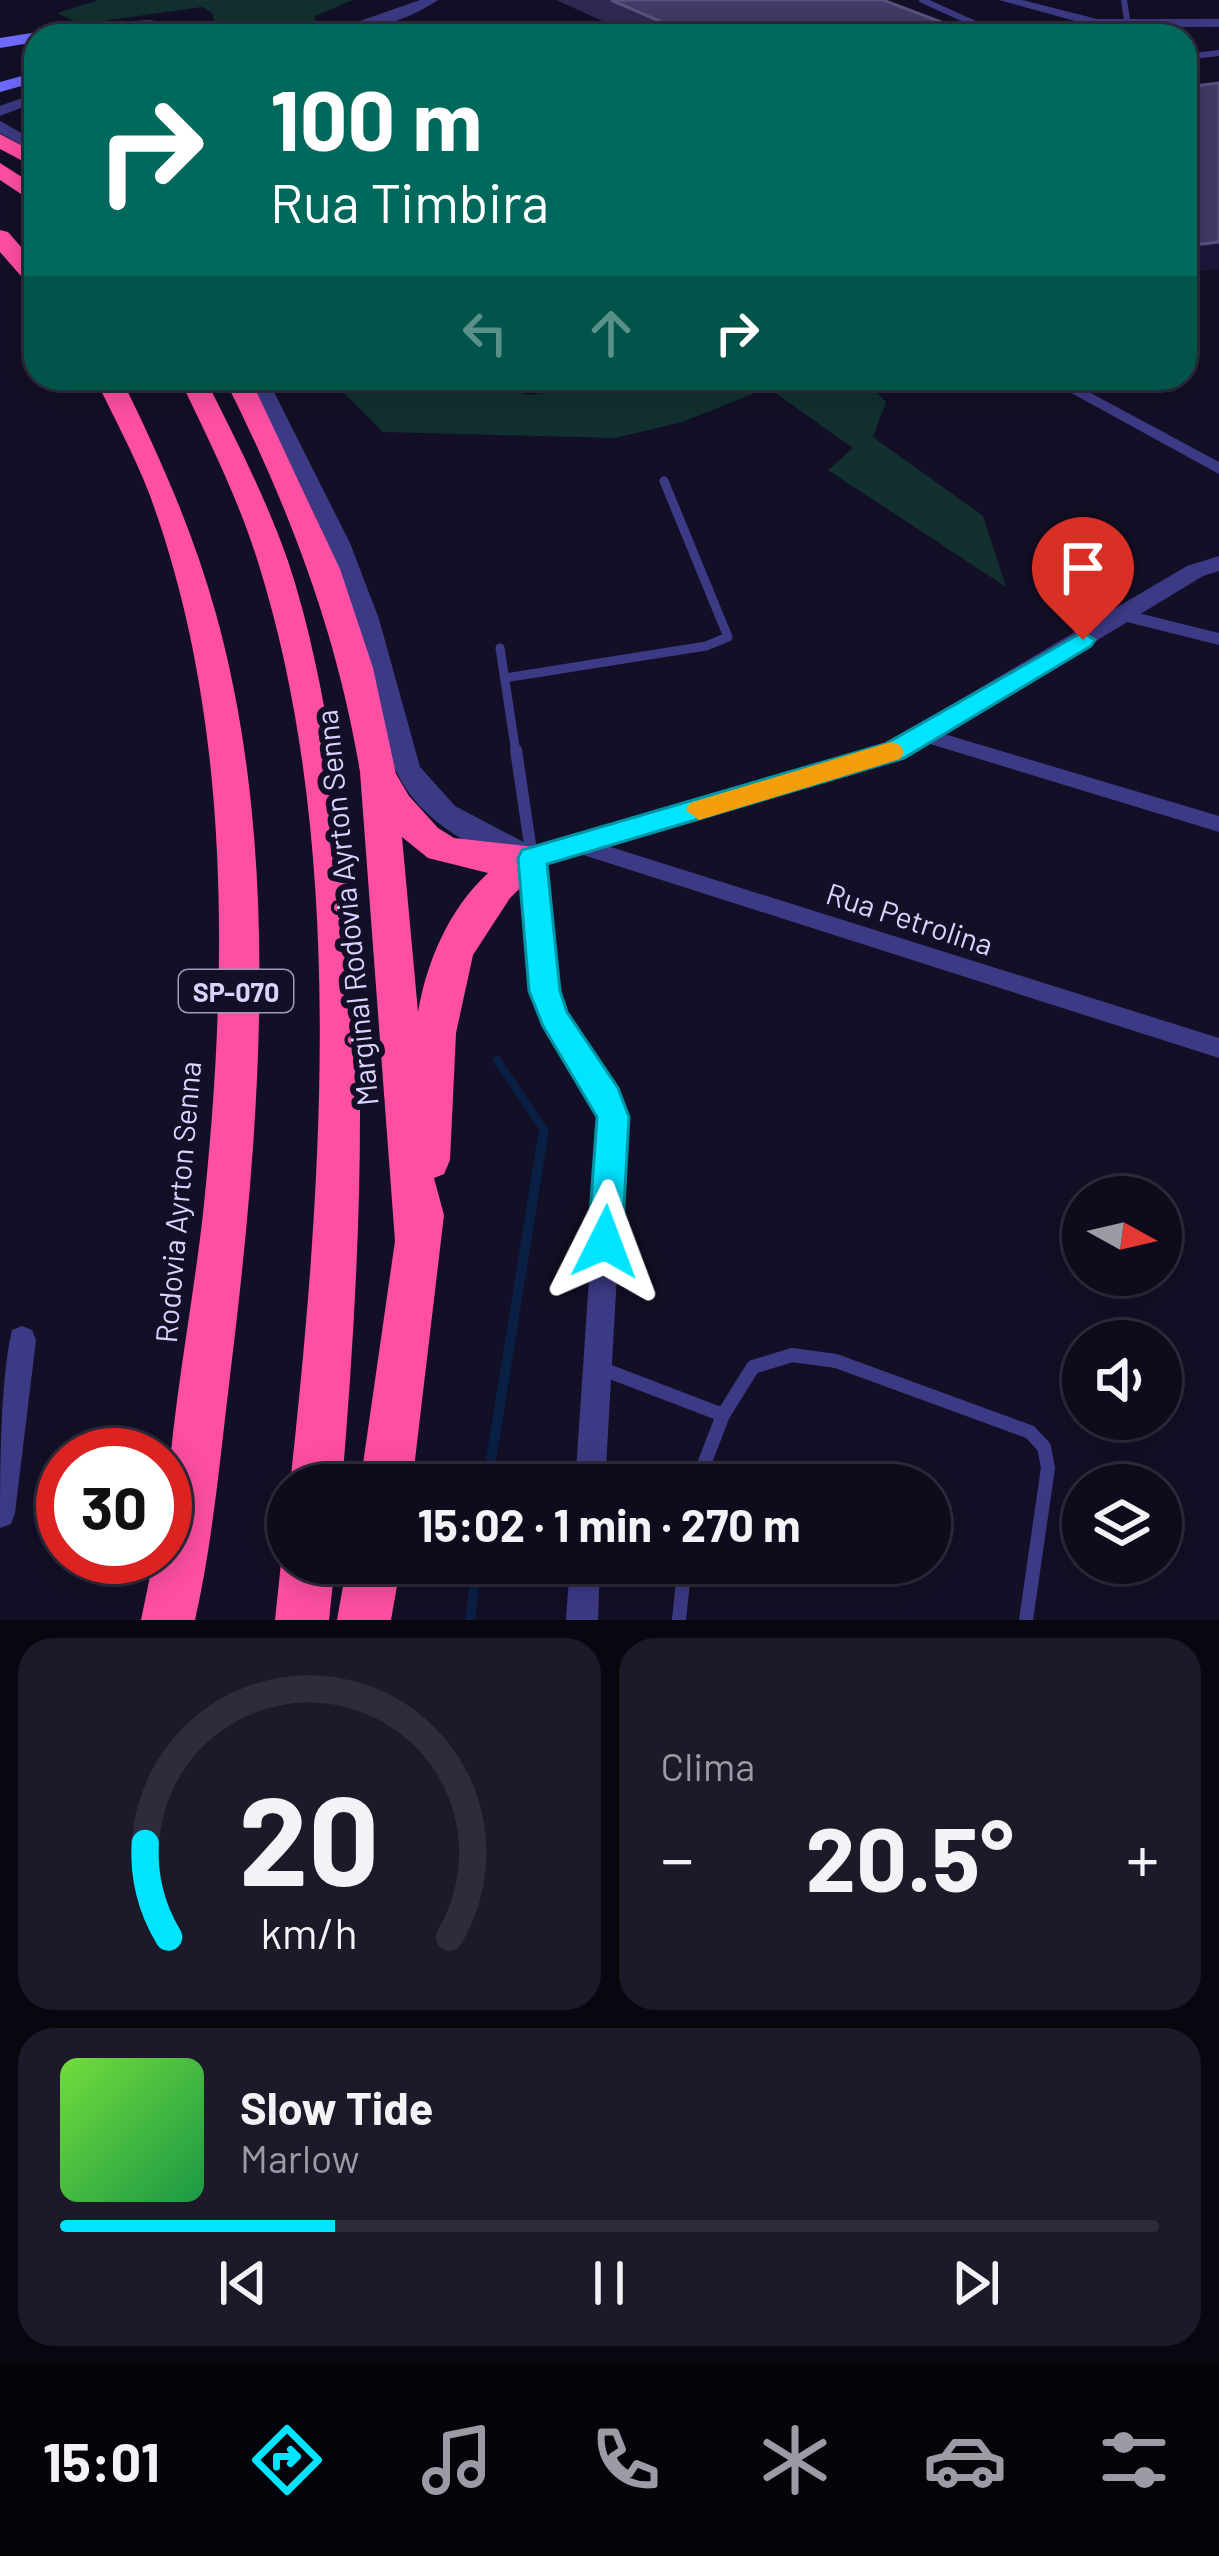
<!DOCTYPE html>
<html lang="pt">
<head>
<meta charset="utf-8">
<style>
  body { margin:0; font-family:Barlow,sans-serif; background:#1c1929; color:#f1f3f6; height:100vh; display:flex; flex-direction:column; font-size:45px; white-space:nowrap }
  * { box-sizing:border-box; margin:0 }
  p { font-size:39px; color:#9b9ba3 }
  .icon { flex:none; width:66px; height:66px; fill:none; stroke:currentColor; stroke-width:2; stroke-linecap:round; stroke-linejoin:round }
  .map { position:relative; height:1620px; overflow:hidden }
  .details { display:flex; flex-direction:column; gap:18px; padding:18px; background:#08060f; flex:1 }
  .details>* { flex:none }
  .guide { position:absolute; left:24px; top:24px; width:1173px; height:366px; border-radius:36px; box-shadow:0 6px 30px #0003,0 0 0 3px #2e2b3b; background:#00695c; color:#fff; overflow:hidden }
  .needle { width:78px; rotate:98deg }
  .controls { position:absolute; left:1062px; top:1176px; display:grid; gap:24px }
  .controls a { display:grid; place-items:center; width:120px; height:120px; border-radius:50%; background:#0e0b1c; box-shadow:0 6px 30px #0003,0 0 0 3px #2e2b3b; font-size:60px }
  .speed { position:absolute; left:36px; top:1428px; display:flex; gap:24px; font-size:60px; font-weight:700; text-align:center }
  .speed>* { display:grid; place-content:center; width:156px; height:156px; border-radius:50%; background:#0e0b1c; box-shadow:0 6px 30px #0003,0 0 0 3px #2e2b3b; line-height:1 }
  .speed .limit { border:18px solid #d22; background:#fff; color:#111 }
  .pin { position:absolute; display:grid; place-items:center; width:102px; height:102px; color:#fff; margin:-123px -51px; border-radius:50% 50% 50% 0; rotate:-45deg; box-shadow:0 0 12px #0007 }
  .pin .icon { rotate:45deg }
  .me { position:absolute; width:132px; margin:-66px; rotate:3deg; stroke-linejoin:round; filter:drop-shadow(0 0 9px #0008) }
  .turn { display:flex; align-items:center; gap:42px; height:252px; padding:0 48px; font-size:54px }
  .turn .icon { width:156px; height:156px; stroke-width:2.5 }
  .turn b { display:block; font-size:84px; line-height:102px }
  .lanes { display:flex; align-items:center; height:114px; padding:0 48px; background:#0003; justify-content:center; gap:60px; direction:ltr }
  .lanes .off { opacity:.35 }
  .big { font-size:90px; font-weight:700; line-height:1.1 }
  .details .card { flex:1; display:flex; flex-direction:column; justify-content:center; gap:18px; min-width:0; padding:0 42px; border-radius:36px; background:#1c1929 }
  .details .dial { align-items:center; gap:0 }
  .dial svg { height:312px; overflow:visible; fill:none; stroke:#2e2b3b; stroke-width:7; stroke-linecap:round; text-anchor:middle }
  .dial text { fill:#f1f3f6; stroke:none }
  .song { display:flex; align-items:center; gap:36px }
  .cover { width:144px; height:144px; border-radius:18px; background:linear-gradient(135deg,hsl(100 70% 55%),hsl(140 70% 35%)) }
  .played { height:12px; border-radius:6px; background:linear-gradient(90deg,#00e5ff 25%,#2e2b3b 25%) }
  .keys { display:flex; justify-content:space-around; direction:ltr }
  .heat { display:flex; justify-content:space-between; align-items:center; font-size:66px; direction:ltr }
  .details .tiles { flex:1; display:grid; gap:18px; grid-template-columns:1fr 1fr }
  .card:last-child { grid-column:span 2 }
  .trip { position:absolute; left:267px; top:1464px; width:684px; height:120px; border-radius:60px; background:#0e0b1c; box-shadow:0 6px 30px #0003,0 0 0 3px #2e2b3b; font-weight:700; line-height:120px; text-align:center }
  .tab-bar { display:flex; height:192px; justify-content:space-around; align-items:center; background:#06040b; color:#9b9ba3 }
  .tab-bar .icon { width:84px; height:84px }
  .tab-bar .current { color:#00e5ff }
  .tab-bar b { font-size:54px; color:#f1f3f6 }
  .map>svg:first-child { display:block }
  .green { fill:#12302f }
  .lines { fill:none; stroke-linecap:round; stroke-linejoin:round }
  .stream-far1 { stroke:#0a1f44; stroke-width:8 }
  .stream { stroke:#0a1f44; stroke-width:10 }
  .service-far3 { stroke:#3d3a85; stroke-width:6 }
  .service-far2 { stroke:#3d3a85; stroke-width:9 }
  .service-far1 { stroke:#3d3a85; stroke-width:12 }
  .service { stroke:#3d3a85; stroke-width:14 }
  .minor { fill:#3d3a85; fill-rule:evenodd }
  .tertiary { fill:#3d3a85; fill-rule:evenodd }
  .secondary { fill:#6f6bff; fill-rule:evenodd }
  .motorway { fill:#ff4fa3; fill-rule:evenodd }
  .wall { fill:#312854 }
  .shaded-wall { fill:#1d163a }
  .building { fill:#433a66; stroke:#5a527e; stroke-width:3 }
  .route { fill:#00e5ff; stroke:#0095a6; stroke-width:3 }
  .slow { fill:#f59e0b }
  .labels { text-anchor:middle; dominant-baseline:central; stroke-width:12; stroke-linejoin:round; paint-order:stroke }
  .shield { fill:#130f26; stroke:#9e99be; stroke-width:3 }
  .shield-label { font-size:27px; font-weight:bold; fill:#d9d4ff }
  .street-label { font-size:30px; fill:#d9d4ff; stroke:#130f26 }
</style>
</head>
<body>
<div class="map">
<svg width="1219" height="1620" viewBox="0 0 1219 1620">
  <rect width="100%" height="100%" fill="#130f26"/>
  <g class="green">
    <polygon points="99,0 353,0 315,16 316,25 262,31 215,25 212,13 202,7 81,24 57,13"/>
    <polygon points="329,378 486,378 528,395 650,378 864,378 886,402 873,437 983,516 1006,587 828,470 853,448 768,388 682,422 615,438 383,432"/>
  </g>
  <g class="lines">
    <polyline class="stream-far1" points="497,1060 544,1130 543,1139"/>
    <g class="stream">
      <polyline points="487,1485 543,1136"/>
      <polyline points="470,1620 477,1563"/>
    </g>
    <g class="service-far3">
      <polyline points="922,0 1002,36"/>
      <polyline points="1124,0 1128,26"/>
      <polyline points="1185,57 1219,53"/>
    </g>
    <g class="service-far2">
      <polyline points="500,648 516,753"/>
      <polyline points="505,678 706,646 728,637 664,481"/>
    </g>
    <polyline class="service-far1" points="516,750 532,858"/>
    <g class="service">
      <polyline points="600,1368 723,1415"/>
      <polyline points="696,1485 723,1415 753,1367 792,1355 836,1361 1030,1432 1044,1447 1048,1468 1026,1620"/>
      <polyline points="679,1620 685,1563"/>
    </g>
    <g class="minor">
      <polygon points="1044,378 1063,378 1219,462 1219,474"/>
      <polygon points="1122,609 1219,633 1219,645 1115,619 1113,615"/>
      <polygon points="924,728 1219,816 1219,832 917,740 914,735 917,730"/>
      <polygon points="582,838 1219,1038 1219,1058 574,852 571,846 574,840"/>
      <path d="M532,850l8,2 3,6c3,49 -1,106 19,152 17,38 48,67 64,107l-21,368h-30l25,-368c-13,-36 -42,-63 -58,-98 -22,-50 -18,-108 -21,-161l3,-6z"/>
      <path d="M22,1326l10,4 4,10 -21,173 -4,11 -11,4c0,-55 0,-148 12,-198z"/>
      <polygon points="570,1563 600,1563 598,1620 566,1620"/>
    </g>
    <g class="tertiary">
      <path d="M420,0h18c-32,22 -82,36 -121,36z"/>
      <polygon points="999,0 1022,0 1097,19 1219,19 1219,27 1097,27"/>
      <polygon points="149,20 190,26 219,36 130,28 39,36 90,24"/>
      <polygon points="36,93 36,102 0,116 0,106"/>
      <polygon points="0,121 36,141 36,153 0,133"/>
      <path d="M247,378h20l83,165 29,76 41,148 35,39 78,41 352,-103 302,-178 32,-10v15l-16,5 -300,182 -371,111c-45,-14 -94,-37 -123,-76 -32,-43 -38,-121 -54,-173 -25,-85 -69,-163 -108,-242z"/>
    </g>
    <g class="secondary">
      <polygon points="109,31 117,36 36,36 36,42 0,48 0,38 44,31"/>
      <polygon points="36,72 36,82 0,92 0,82"/>
    </g>
    <g class="motorway">
      <polygon points="0,134 36,153 36,168 0,149"/>
      <polygon points="0,163 36,186 36,204 0,180"/>
      <polygon points="0,230 8,232 36,264 36,286 28,284 0,252"/>
      <path d="M95,378h26c38,77 72,153 95,236 67,241 44,517 14,762 -10,82 -17,164 -35,244h-54l13,-63h11c0,-115 25,-229 38,-343 25,-237 30,-494 -54,-721 -15,-39 -36,-77 -54,-115z"/>
      <path d="M179,378h26c30,60 61,120 83,183 21,63 34,130 45,196 40,242 29,485 9,728h-52c32,-294 58,-637 -32,-923 -20,-64 -50,-124 -79,-184z"/>
      <path d="M224,378h26l90,191 33,99 23,106 13,22 29,32 16,10 91,10 6,10 -41,40 -37,57 -17,78 -6,127 -6,14 -10,4 10,37 -32,270h-52l35,-244 -35,-469c-23,-140 -72,-267 -136,-394zM402,837l26,21 60,15c-39,36 -61,88 -70,139z"/>
      <polygon points="288,1547 288,1563 335,1563 329,1620 275,1620 281,1563"/>
      <polygon points="347,1563 401,1563 391,1620 337,1620"/>
    </g>
  </g>
  <polygon class="wall" points="556,0 883,0 978,36 636,36"/>
  <polygon class="shaded-wall" points="1219,242 1219,269 1185,274 1185,246"/>
  <g class="building">
    <polygon points="611,0 883,0 978,36 694,36"/>
    <polygon points="1219,83 1219,242 1185,246 1185,87"/>
  </g>
  <polygon class="route" points="1083,632 1095,640 1091,646 904,758 547,864 560,991 567,1012 618,1088 629,1117 622,1242 617,1254 605,1259 593,1254 588,1242 597,1117 543,1026 529,991 518,858 522,850 885,744"/>
  <polygon class="slow" points="891,742 900,745 904,752 900,759 699,820 686,810 690,803"/>
  <g class="labels">
    <rect class="shield" x="179" y="970" width="114" height="42" rx="9"/>
    <g class="shield-label">
      <text x="236" y="991">SP-070</text>
    </g>
    <g class="street-label">
      <text transform="translate(346 908) rotate(-96)">Marginal Rodovia Ayrton Senna</text>
      <text transform="translate(910 918) rotate(18)">Rua Petrolina</text>
      <text transform="translate(177 1202) rotate(-85)">Rodovia Ayrton Senna</text>
    </g>
  </g>
</svg>
<div class="controls">
<a><svg class="needle" viewBox="-14 -14 28 28"><path d="M0-13l5 13h-10z" fill="#e53935"/><path d="M0 13l5-13h-10z" fill="#9b9ba3"/></svg></a>
<a><svg class="icon" aria-label="sound" viewBox="0 0 24 24"><path d="M4 9h4l5-4v14l-5-4H4zM17 9q2 3 0 6"/></svg></a>
<a><svg class="icon" aria-label="layers" viewBox="0 0 24 24"><path d="M12 4l9 5-9 5-9-5zM3 14l9 5 9-5"/></svg></a>
</div>
<div class="speed"><div class="limit">30</div></div>
<div class="pin" style="left:1083px;top:640px;background:#d93025"><svg class="icon" aria-label="arrive" viewBox="0 0 24 24"><path d="M6 21V4h12l-3 4 3 4H6"/></svg></div>
<svg class="me" style="left:605px;top:1242px" viewBox="-20 -20 40 40"><path d="M0-17L14 15 0 8-14 15z" fill="#00e5ff" stroke="#fff" stroke-width="4"/></svg>
<div class="trip">15:02 · 1 min · 270 m</div>
<div class="guide">
<div class="turn"><svg class="icon" aria-label="right" viewBox="0 0 24 24"><path d="M7 20v-9h11M14 6l5 5-5 5"/></svg><div><b>100 m</b>Rua Timbira</div></div>
<div class="lanes"><svg class="icon off" aria-label="left" viewBox="0 0 24 24"><path d="M17 20v-9H6M10 6l-5 5 5 5"/></svg><svg class="icon off" aria-label="ahead" viewBox="0 0 24 24"><path d="M12 20V5M6 11l6-6 6 6"/></svg><svg class="icon" aria-label="right" viewBox="0 0 24 24"><path d="M7 20v-9h11M14 6l5 5-5 5"/></svg></div>
</div>
</div>
<section class="details">
<div class="tiles">
<div class="card dial"><svg viewBox="0 0 100 80">
<path d="M14 69A42 42 0 1 1 86 69"/>
<path d="M14 69A42 42 0 0 1 8 45" stroke="#00e5ff"/>
<text x="50" y="56" font-size="32" font-weight="700">20</text>
<text x="50" y="72" font-size="11">km/h</text>
</svg></div>
<div class="card"><p>Clima</p>
<div class="heat"><a>−</a><b class="big">20.5°</b><a>+</a></div>
</div>
<div class="card">
<div class="song"><i class="cover"></i><div><b>Slow Tide</b><p>Marlow</p></div></div>
<div class="played"></div>
<div class="keys"><svg class="icon" aria-label="previous" viewBox="0 0 24 24"><path d="M18 5L8 12l10 7zM5 5v14"/></svg><svg class="icon" aria-label="pause" viewBox="0 0 24 24"><path d="M8 5v14M16 5v14"/></svg><svg class="icon" aria-label="next" viewBox="0 0 24 24"><path d="M6 5l10 7-10 7zM19 5v14"/></svg></div>
</div>
</div>
</section>
<nav class="tab-bar">
<b>15:01</b>
<svg class="icon current" aria-label="directions" viewBox="0 0 24 24"><path d="M12 3l9 9-9 9-9-9zM9 14v-3h6M13 9l2 2-2 2"/></svg>
<svg class="icon" aria-label="music" viewBox="0 0 24 24"><path d="M9 18V5l10-2v13"/><circle cx="6" cy="18" r="3"/><circle cx="16" cy="16" r="3"/></svg>
<svg class="icon" aria-label="phone" viewBox="0 0 24 24"><path d="M5 4h4l2 5-3 2q2 4 5 5l2-3 5 2v4C11 20 4 13 5 4z"/></svg>
<svg class="icon" aria-label="climate" viewBox="0 0 24 24"><path d="M12 3v18M4 7l16 10M4 17L20 7"/></svg>
<svg class="icon" aria-label="car" viewBox="0 0 24 24"><path d="M5 17H2v-5l4-1 3-4h7l3 4 3 1v5h-3M9 17h6M6 11h13"/><circle cx="7" cy="17" r="2"/><circle cx="17" cy="17" r="2"/></svg>
<svg class="icon" aria-label="filters" viewBox="0 0 24 24"><path d="M4 7h16M4 17h16"/><circle cx="9" cy="7" r="2"/><circle cx="15" cy="17" r="2"/></svg>
</nav>
</body>
</html>
